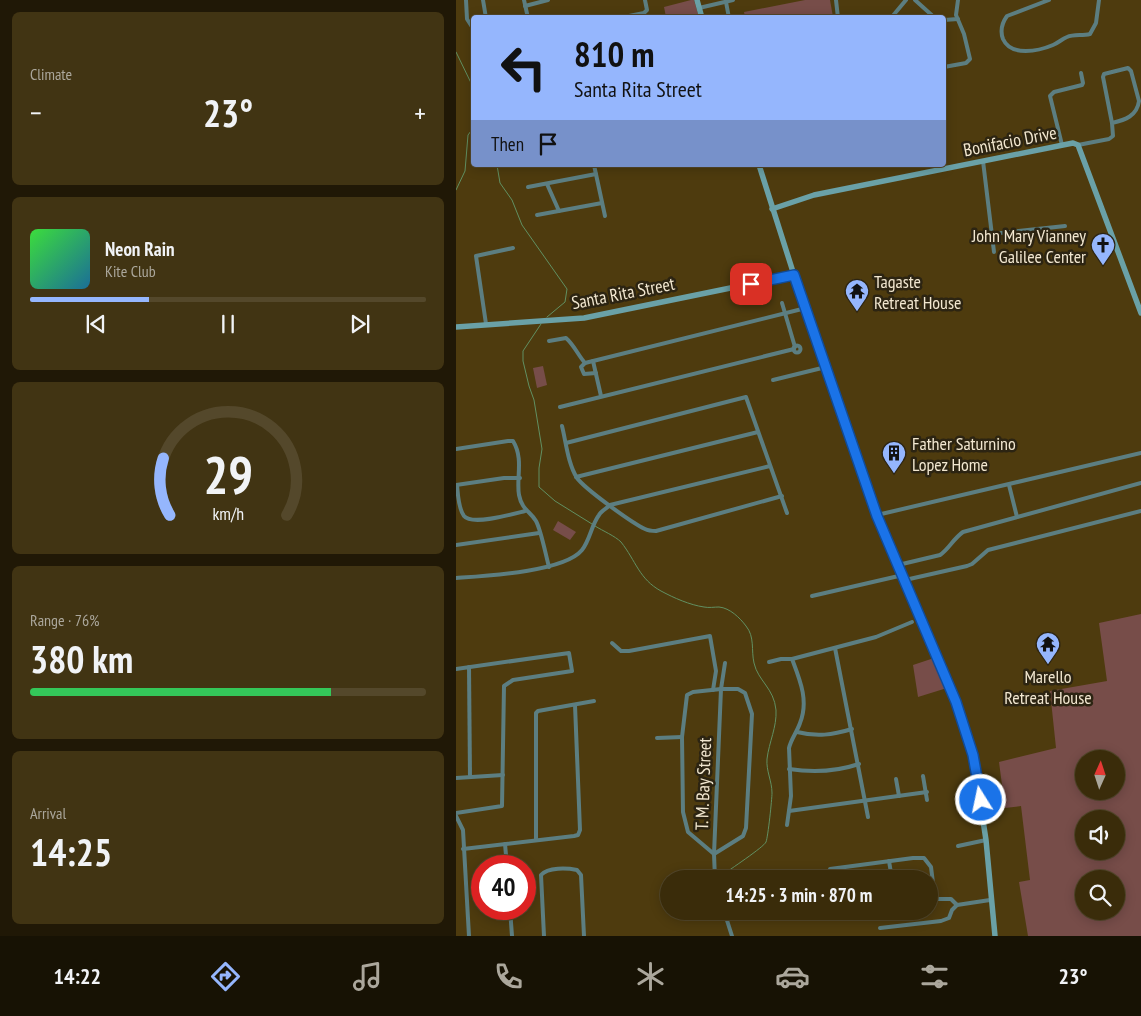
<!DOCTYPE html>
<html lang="en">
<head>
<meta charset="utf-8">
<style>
  body { margin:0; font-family:"PT Sans Narrow",sans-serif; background:#413413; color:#f1f3f6; height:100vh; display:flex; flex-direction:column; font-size:19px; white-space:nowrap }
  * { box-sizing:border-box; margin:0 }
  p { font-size:16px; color:#aba79c }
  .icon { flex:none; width:28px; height:28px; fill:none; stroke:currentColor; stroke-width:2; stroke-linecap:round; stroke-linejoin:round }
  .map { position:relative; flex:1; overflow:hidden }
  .details { display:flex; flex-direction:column; gap:12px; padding:12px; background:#201806; width:456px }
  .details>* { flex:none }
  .top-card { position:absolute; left:15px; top:15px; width:475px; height:152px; border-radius:5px; box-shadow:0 2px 12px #0003,0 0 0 1px #54482b; background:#95b6fd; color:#111; overflow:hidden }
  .needle { width:32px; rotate:3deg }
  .fabs { position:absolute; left:619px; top:750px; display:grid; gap:10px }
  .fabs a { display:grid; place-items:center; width:50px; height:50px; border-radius:50%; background:#3a2c0a; box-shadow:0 2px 12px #0003,0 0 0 1px #54482b; font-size:25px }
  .speed { position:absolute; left:15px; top:855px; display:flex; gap:10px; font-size:25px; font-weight:700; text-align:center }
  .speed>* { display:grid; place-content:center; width:65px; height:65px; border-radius:50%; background:#3a2c0a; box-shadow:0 2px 12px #0003,0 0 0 1px #54482b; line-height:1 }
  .speed .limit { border:8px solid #d22; background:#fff; color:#111 }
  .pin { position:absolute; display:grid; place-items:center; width:42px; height:42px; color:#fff; margin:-21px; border-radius:10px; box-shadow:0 2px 8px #0006 }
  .me { position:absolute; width:55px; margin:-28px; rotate:350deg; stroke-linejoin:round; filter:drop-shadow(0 0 4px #0008) }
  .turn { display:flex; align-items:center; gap:18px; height:105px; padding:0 20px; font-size:22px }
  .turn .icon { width:65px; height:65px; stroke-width:2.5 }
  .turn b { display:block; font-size:35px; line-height:42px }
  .then { display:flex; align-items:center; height:48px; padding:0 20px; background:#0003; gap:10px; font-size:19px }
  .big { font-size:38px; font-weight:700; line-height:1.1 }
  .details .card { flex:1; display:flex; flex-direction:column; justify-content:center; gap:8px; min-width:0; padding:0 18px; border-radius:8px; background:#413413 }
  .details .dial { align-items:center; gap:0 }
  .dial svg { height:130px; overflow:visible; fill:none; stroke:#54482b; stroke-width:7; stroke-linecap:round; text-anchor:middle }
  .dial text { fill:#f1f3f6; stroke:none }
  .song { display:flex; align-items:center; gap:15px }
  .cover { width:60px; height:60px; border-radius:8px; background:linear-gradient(135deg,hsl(120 70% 55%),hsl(200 70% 35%)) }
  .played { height:5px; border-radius:2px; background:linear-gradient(90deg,#95b6fd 30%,#54482b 30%) }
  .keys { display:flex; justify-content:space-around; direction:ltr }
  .heat { display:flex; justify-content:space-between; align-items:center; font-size:28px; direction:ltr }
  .charge { height:8px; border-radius:4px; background:linear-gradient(90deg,#34c759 76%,#54482b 0) }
  .trip { position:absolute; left:204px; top:870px; width:278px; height:50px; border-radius:25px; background:#3a2c0a; box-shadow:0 2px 12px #0003,0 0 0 1px #54482b; font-weight:700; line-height:50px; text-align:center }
  .menu { display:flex; height:80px; justify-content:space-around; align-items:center; background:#171204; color:#aba79c }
  .menu .icon { width:35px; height:35px }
  .menu .on { color:#95b6fd }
  .menu b { font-size:22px; color:#f1f3f6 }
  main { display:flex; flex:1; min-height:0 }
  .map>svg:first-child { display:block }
  .green { fill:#774d49; fill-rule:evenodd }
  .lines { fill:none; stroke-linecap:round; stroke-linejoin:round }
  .stream { stroke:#619062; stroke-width:1 }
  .street { stroke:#5c7e81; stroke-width:4 }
  .secondary { stroke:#6aa1a7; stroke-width:5.5 }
  .route-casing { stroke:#114b97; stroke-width:12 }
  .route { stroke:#1a73e8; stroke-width:9 }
  .labels { text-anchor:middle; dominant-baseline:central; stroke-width:5; stroke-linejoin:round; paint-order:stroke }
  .street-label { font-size:18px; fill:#f2e7d0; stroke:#2c2412 }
  .poi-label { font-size:18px; fill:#f2e7d0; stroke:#2c2412; text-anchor:start }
</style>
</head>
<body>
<main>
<section class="details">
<div class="card"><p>Climate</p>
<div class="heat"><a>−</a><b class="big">23°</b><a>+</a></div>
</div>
<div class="card">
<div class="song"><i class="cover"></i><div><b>Neon Rain</b><p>Kite Club</p></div></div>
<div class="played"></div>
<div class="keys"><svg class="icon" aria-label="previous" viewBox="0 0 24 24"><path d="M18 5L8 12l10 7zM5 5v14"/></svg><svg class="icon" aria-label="pause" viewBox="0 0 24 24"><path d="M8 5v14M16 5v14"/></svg><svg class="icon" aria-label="next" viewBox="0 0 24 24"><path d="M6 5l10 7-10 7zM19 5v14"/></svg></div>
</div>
<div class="card dial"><svg viewBox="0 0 100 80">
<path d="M14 69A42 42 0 1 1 86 69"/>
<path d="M14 69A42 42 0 0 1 10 34" stroke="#95b6fd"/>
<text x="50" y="56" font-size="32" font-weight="700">29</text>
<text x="50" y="72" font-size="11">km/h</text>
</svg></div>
<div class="card"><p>Range · 76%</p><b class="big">380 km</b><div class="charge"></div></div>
<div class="card"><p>Arrival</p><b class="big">14:25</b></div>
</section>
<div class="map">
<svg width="685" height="936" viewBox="0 0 685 936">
  <rect width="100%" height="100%" fill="#4e3b0e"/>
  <g class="green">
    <polygon points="235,0 238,0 243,17 210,17 208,7"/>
    <polygon points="349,0 374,0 377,17 289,17 288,12"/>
    <polygon points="87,366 91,385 81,388 77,368"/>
    <polygon points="102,521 120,532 114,540 97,530"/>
    <path d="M685,614v322h-113l-9,-54 11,-2 -9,-74 -16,2 -6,-46 57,-14 -6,-57 57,-10 -8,-58zM628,759h32v32h-32zM628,819h32v32h-32zM628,879h32v32h-32z"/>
    <polygon points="478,658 491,688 462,697 457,665"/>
  </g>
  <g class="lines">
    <g class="stream">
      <polyline points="0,52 18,89"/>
      <polyline points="41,165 44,183 56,200 66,225 111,289 109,302 91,317"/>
      <polyline points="0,190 9,171 12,135 18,127"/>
      <polyline points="85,324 67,351 67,361 73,386 78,400 86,449 83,468 83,487 99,501 136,524"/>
      <path d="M139,526c8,5 20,10 26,16 15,19 18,37 40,49 13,7 29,14 43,16 5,1 10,0 15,0 11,1 21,11 27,19 9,11 5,24 8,37 4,18 20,25 22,47 1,17 -7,32 -9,49 -1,12 5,22 5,34 0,6 -4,44 -6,49 -2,5 -37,28 -45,34"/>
    </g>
    <g class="street">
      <polyline points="10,0 11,19 18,30"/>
      <polyline points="27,0 30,18"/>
      <polyline points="68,0 72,18"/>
      <polyline points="380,0 382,18"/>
      <polyline points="459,0 479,18"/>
      <path d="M593,0l-42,16c-5,7 -7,15 -4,23 8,18 36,12 50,6 5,-2 9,-6 14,-8 7,-3 15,-1 23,-3l6,-11 3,-23"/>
      <polyline points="270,2 273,18"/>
      <polyline points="69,6 92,0"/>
      <polyline points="243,8 277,0"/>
      <polyline points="163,18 188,13 191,10 189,0"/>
      <polyline points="435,18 450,0"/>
      <polyline points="488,20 502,19"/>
      <polyline points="488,67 510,63 514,59 508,34 500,15 502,0"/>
      <polyline points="606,145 594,96 598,92 626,85 627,83 625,73"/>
      <path d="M622,145l31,-6 4,-3 -1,-13 -9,-46 1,-3 24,-6 3,3 8,30c-2,15 -14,19 -27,22"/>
      <polyline points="527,161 538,252"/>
      <polyline points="138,165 149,216"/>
      <polyline points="91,184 103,211"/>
      <polyline points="72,187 140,174"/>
      <polyline points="81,215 146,203"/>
      <polyline points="536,234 609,226"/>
      <polyline points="326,303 339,347"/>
      <polyline points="30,324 20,256 57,248"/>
      <path d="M93,341l17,-3c8,7 12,17 19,25l221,-55"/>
      <circle cx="341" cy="349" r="3.5"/>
      <polyline points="137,361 145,396"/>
      <polyline points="129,363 125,367 128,374 140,373"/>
      <polyline points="317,380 370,367"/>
      <polyline points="104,407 338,349"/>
      <path d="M106,426c4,16 6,38 15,52 8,11 55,45 68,51 4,2 7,2 11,2l126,-35"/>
      <polyline points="110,443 290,397 331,513"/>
      <path d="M0,449l52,-8h5c11,18 3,37 6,54 3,15 11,16 17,26 5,9 10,35 13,46"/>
      <polyline points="120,477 302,432"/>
      <polyline points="0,485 48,478 64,478"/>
      <path d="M1,485c1,9 1,23 7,31 8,10 49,-2 61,-5"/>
      <polyline points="553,485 561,517"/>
      <polyline points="421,515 685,453"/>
      <polyline points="0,545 83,533"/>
      <path d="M442,565l42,-10c9,-6 13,-16 23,-23l178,-49"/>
      <path d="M0,578c28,-2 108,-6 126,-28 8,-10 9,-24 17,-35 2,-4 8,-7 11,-10l160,-39"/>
      <polyline points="449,580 511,566 516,564 532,550 685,511"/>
      <polyline points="356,596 447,575"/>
      <polyline points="156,643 165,651 173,651 254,636 260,671 257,690"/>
      <polyline points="379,648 412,817"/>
      <polyline points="313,662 325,659 336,659 397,643 420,637 456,622"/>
      <polyline points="13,667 14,777"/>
      <polyline points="0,669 113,653 116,671 57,680 48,686 46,806 0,813"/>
      <polygon points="265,689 282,689 289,693 296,714 290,828 287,836 258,854 232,832 227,812 226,737 231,695 237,692"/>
      <path d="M341,732c20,5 35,3 55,-3"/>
      <polyline points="201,738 226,737"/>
      <path d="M333,769c25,4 46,3 70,-5"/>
      <polyline points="467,776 471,800"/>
      <polyline points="0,778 47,775"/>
      <polyline points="440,779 443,796"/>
      <polyline points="333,811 471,792"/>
      <polyline points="0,816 7,830 13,936"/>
      <path d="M331,825l4,-29 -2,-48c2,-9 8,-16 11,-25 9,-22 0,-43 -8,-64"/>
      <polyline points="80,840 80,713 82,711 138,701"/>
      <polyline points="49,844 51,866"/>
      <polyline points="502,846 530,840"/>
      <polyline points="7,849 118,836 122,835 124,830 119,705"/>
      <polyline points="433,861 436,879"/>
      <polyline points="374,869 457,858 468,858 475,867 479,899 495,899 501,905 534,900"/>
      <polyline points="259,879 258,854 265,689 269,663"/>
      <polyline points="54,909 56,936"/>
      <polyline points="268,911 276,936"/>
      <polyline points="424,928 485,921 493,918 496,910 501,905"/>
      <path d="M88,936l-3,-61c7,-8 26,-7 36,-5l4,5 3,61"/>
    </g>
    <g class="secondary">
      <polyline points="241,0 246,18"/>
      <polyline points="303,165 338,275 421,515 500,702 517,755 530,840 539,936"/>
      <polyline points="316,209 358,195 617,143 622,145 685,313"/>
      <polyline points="0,327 128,318 338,275"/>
    </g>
  </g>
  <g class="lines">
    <g class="route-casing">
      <polyline id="route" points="295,284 338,275 421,516 500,702 517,755 525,800"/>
    </g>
    <use href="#route" class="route"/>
  </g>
  <defs>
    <g id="church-pin" transform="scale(1.25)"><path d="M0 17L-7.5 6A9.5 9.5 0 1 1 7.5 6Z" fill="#95b6fd" stroke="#2c2412"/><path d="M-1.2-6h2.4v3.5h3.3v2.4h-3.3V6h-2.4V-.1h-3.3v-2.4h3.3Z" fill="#111"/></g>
    <g id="temple-pin" transform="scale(1.25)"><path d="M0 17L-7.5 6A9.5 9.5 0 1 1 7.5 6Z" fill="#95b6fd" stroke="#2c2412"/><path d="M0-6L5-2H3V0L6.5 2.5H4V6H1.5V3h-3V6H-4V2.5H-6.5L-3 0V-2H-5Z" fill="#111"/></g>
    <g id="building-pin" transform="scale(1.25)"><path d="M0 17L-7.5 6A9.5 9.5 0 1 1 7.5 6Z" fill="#95b6fd" stroke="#2c2412"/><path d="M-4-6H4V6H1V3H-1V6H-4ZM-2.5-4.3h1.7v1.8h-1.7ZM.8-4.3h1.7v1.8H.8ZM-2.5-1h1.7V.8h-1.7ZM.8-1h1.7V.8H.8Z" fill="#111"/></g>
  </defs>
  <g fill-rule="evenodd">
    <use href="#church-pin" x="647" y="245"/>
    <use href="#temple-pin" x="401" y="291"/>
    <use href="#building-pin" x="438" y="453"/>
    <use href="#temple-pin" x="592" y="644"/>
  </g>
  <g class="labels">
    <g class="street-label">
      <text transform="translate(554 141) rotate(-11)">Bonifacio Drive</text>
      <text transform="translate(167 293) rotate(-11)">Santa Rita Street</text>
      <text transform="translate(247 784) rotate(-88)">T. M. Bay Street</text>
    </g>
    <g class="poi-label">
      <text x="630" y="235" text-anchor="end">John Mary Vianney<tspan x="630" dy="21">Galilee Center</tspan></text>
      <text x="418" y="281">Tagaste<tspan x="418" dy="21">Retreat House</tspan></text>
      <text x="456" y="443">Father Saturnino<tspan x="456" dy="21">Lopez Home</tspan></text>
      <text x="592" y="676" text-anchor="middle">Marello<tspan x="592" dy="21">Retreat House</tspan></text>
    </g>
  </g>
</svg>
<div class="fabs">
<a><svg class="needle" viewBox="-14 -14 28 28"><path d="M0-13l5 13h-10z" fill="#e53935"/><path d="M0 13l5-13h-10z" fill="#aba79c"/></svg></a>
<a><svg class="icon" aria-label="sound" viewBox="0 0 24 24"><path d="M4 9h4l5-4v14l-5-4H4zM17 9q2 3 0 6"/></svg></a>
<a><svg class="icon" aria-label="search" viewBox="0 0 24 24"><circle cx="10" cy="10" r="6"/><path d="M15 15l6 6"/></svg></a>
</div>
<div class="speed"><div class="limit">40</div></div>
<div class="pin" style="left:295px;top:284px;background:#d93025"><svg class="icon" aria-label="arrive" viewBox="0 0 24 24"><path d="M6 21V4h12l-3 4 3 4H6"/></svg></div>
<svg class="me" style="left:525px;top:800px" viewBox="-20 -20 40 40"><circle r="17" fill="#1a73e8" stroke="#fff" stroke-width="3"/><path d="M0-11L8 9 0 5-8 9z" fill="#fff"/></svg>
<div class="trip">14:25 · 3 min · 870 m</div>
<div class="top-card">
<div class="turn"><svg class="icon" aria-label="left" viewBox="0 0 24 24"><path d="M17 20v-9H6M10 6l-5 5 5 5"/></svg><div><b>810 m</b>Santa Rita Street</div></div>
<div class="then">Then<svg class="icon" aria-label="arrive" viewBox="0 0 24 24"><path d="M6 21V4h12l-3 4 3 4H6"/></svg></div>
</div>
</div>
</main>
<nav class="menu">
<b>14:22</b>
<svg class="icon on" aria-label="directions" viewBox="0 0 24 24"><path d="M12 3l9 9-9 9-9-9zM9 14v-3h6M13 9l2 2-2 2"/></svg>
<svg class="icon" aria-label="music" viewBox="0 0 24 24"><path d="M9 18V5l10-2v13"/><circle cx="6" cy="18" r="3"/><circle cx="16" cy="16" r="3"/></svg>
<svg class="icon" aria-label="phone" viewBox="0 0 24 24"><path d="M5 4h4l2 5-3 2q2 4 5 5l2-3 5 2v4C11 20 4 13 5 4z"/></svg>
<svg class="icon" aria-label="climate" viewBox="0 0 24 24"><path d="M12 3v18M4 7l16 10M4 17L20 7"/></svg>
<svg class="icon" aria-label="car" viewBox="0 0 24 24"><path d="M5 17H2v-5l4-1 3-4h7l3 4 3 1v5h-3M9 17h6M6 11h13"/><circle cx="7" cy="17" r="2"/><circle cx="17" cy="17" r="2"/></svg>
<svg class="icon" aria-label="filters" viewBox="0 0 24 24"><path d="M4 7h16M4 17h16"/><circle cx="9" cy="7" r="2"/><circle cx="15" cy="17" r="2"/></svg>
<b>23°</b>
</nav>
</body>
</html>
